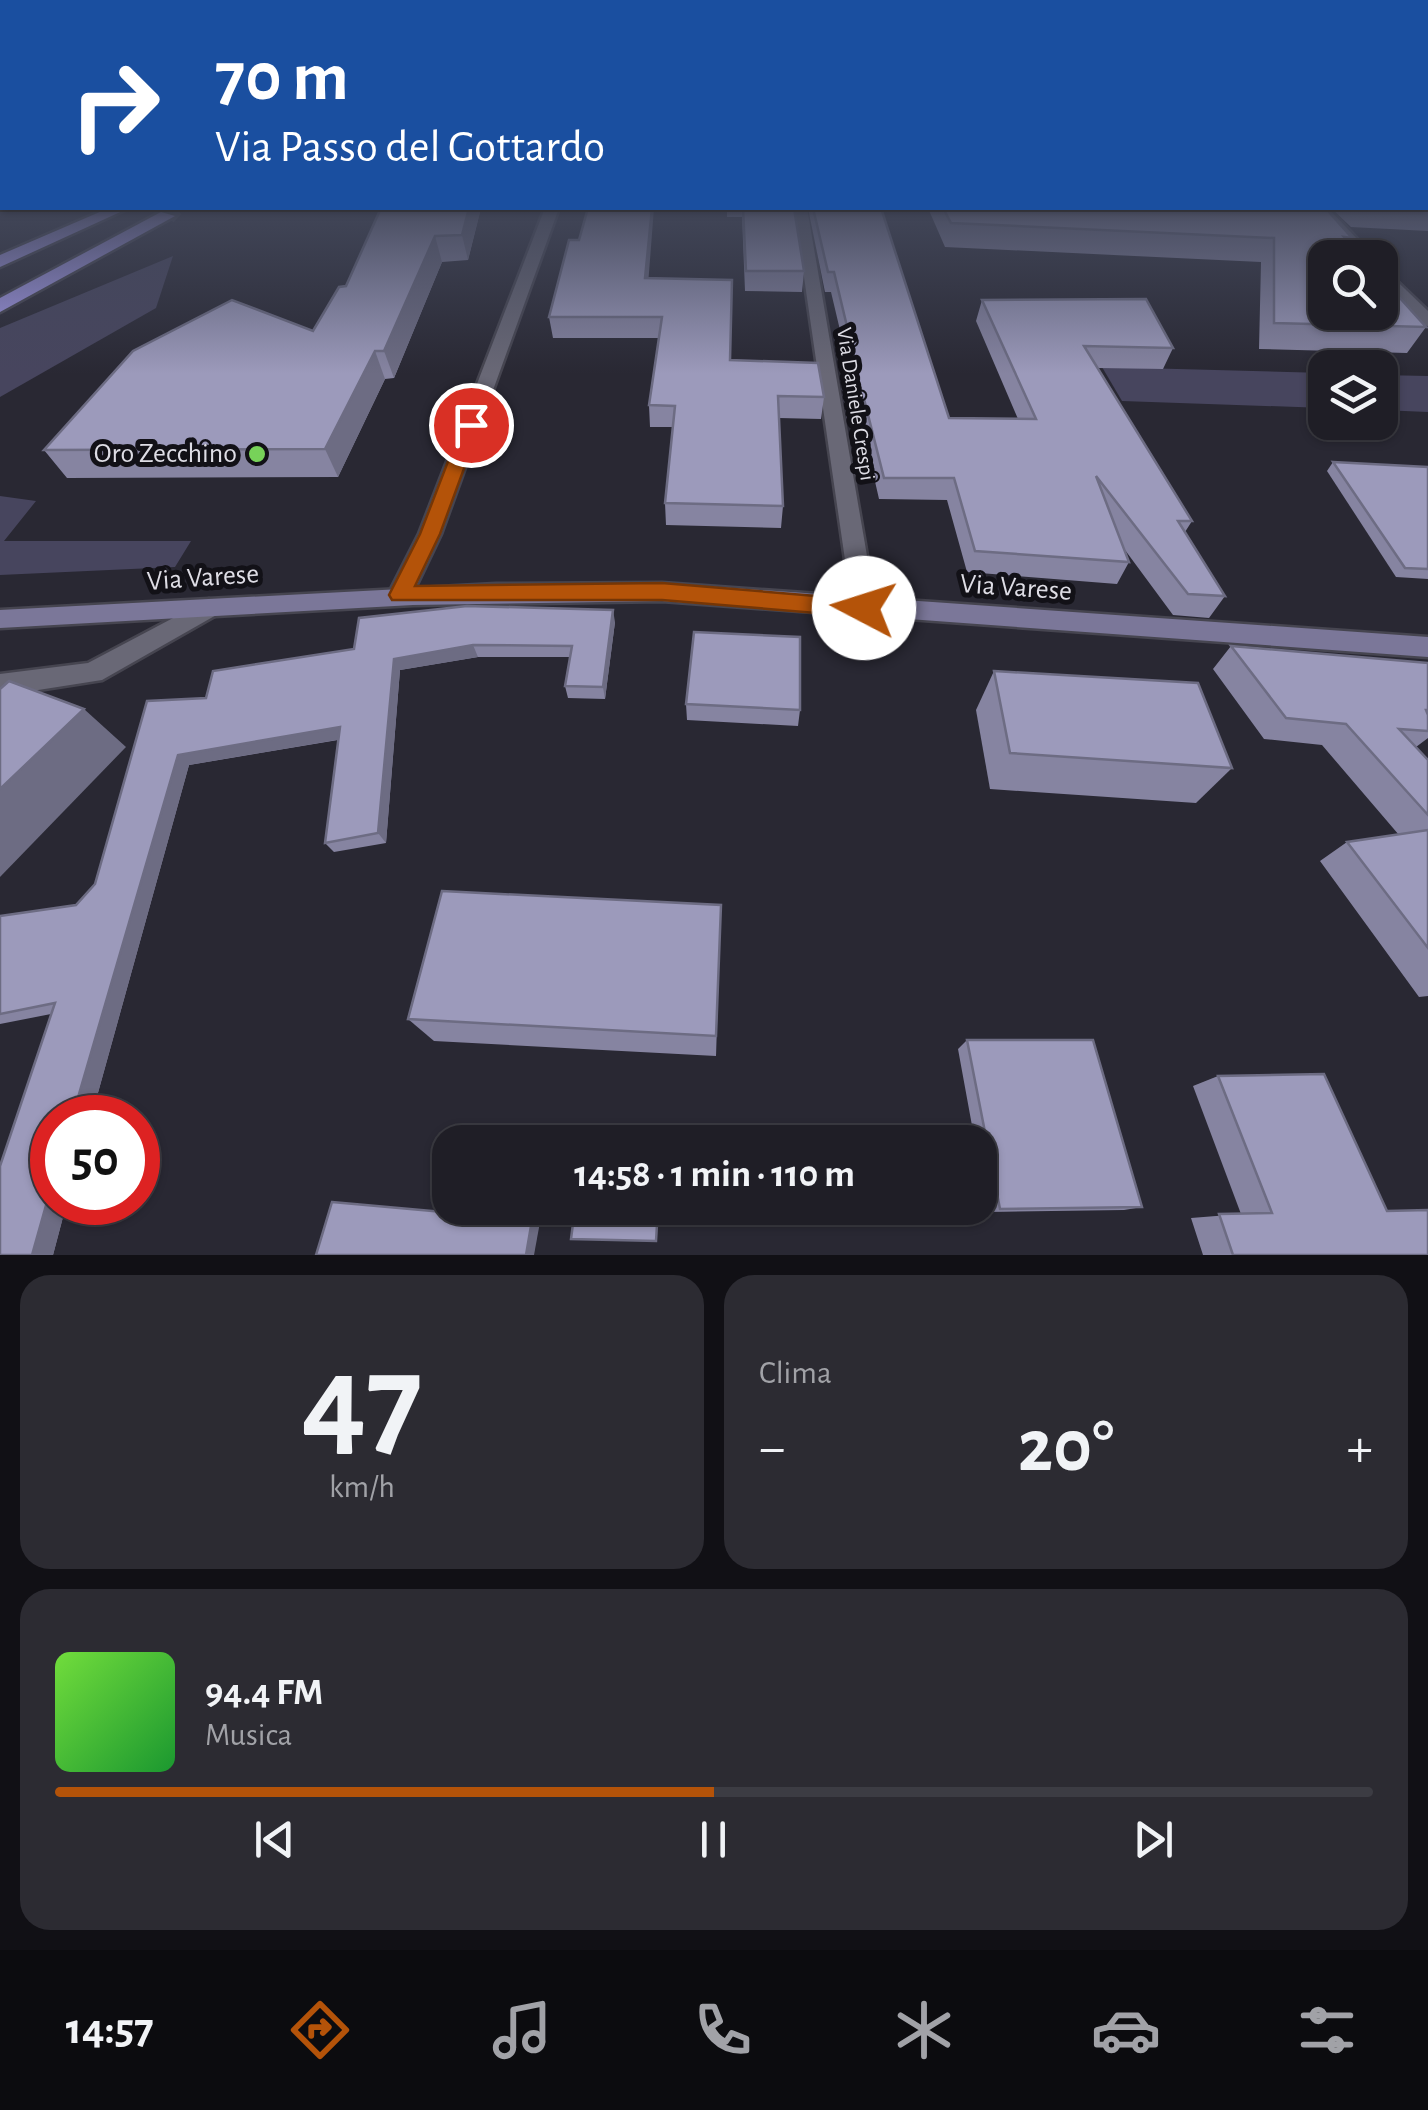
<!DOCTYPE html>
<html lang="it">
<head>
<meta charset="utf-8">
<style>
  body { margin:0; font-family:"Alegreya Sans",sans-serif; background:#2c2b32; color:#f1f3f6; height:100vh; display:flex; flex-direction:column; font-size:38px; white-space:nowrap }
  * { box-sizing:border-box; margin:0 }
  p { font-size:32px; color:#a1a2a7 }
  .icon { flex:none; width:55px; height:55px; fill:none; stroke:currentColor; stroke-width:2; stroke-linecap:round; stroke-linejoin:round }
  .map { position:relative; height:1255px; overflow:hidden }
  .details { display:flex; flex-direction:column; gap:20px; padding:20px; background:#111015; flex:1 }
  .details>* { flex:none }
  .guide { position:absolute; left:0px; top:0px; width:1430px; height:210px; box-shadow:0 2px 8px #0004,0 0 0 2px #3c3c43; background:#1a4fa0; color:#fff; overflow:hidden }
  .fabs { position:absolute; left:1308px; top:240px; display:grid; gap:20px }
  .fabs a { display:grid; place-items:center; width:90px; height:90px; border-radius:20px; background:#1f1e26; box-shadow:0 2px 8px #0004,0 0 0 2px #3c3c43; font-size:50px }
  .speed { position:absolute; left:30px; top:1095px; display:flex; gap:20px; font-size:50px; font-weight:700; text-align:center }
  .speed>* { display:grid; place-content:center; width:130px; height:130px; border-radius:50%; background:#1f1e26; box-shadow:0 2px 8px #0004,0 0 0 2px #3c3c43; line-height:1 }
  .speed .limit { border:15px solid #d22; background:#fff; color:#111 }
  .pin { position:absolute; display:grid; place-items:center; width:85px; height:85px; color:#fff; margin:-42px; border:5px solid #fff; border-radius:50%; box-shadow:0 2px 10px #0007 }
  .me { position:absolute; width:110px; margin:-55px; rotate:275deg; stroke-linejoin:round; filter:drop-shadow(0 0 8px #0008) }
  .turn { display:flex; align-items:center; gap:35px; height:210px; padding:0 50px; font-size:45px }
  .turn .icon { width:130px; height:130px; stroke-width:2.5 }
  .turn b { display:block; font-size:70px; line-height:85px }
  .big { font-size:75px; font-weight:700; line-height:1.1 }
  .details .card { flex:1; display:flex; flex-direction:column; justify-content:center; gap:15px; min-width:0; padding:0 35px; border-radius:30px; background:#2c2b32 }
  .details .dial { align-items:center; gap:0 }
  .dial b { font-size:130px; line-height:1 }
  .song { display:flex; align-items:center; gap:30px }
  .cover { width:120px; height:120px; border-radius:15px; background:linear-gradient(135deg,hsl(100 70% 55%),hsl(130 70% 35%)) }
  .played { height:10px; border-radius:5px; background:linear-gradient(90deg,#b45309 50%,#3c3c43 50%) }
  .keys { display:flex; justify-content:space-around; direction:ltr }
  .heat { display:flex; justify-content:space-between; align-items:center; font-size:55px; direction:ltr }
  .details .tiles { flex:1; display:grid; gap:20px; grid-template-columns:1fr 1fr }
  .card:last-child { grid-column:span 2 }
  .trip { position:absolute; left:432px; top:1125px; width:565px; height:100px; border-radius:30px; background:#1f1e26; box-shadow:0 2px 8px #0004,0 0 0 2px #3c3c43; font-weight:700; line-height:100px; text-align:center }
  .tabs { display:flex; height:160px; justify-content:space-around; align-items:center; background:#0c0c0f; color:#a1a2a7 }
  .tabs .icon { width:70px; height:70px }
  .tabs .selected { color:#b45309 }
  .tabs b { font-size:45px; color:#f1f3f6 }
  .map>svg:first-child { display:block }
  .green { fill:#47455e }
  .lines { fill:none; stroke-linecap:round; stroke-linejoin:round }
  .highway-tunnel { stroke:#44434e; stroke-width:18; stroke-dasharray:18 9; stroke-linecap:butt }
  .street-casing { stroke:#464550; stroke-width:5 }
  .secondary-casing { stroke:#464550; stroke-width:5 }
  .highway-casing { stroke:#464550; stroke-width:5 }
  .street { fill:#696876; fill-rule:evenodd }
  .secondary { fill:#7b7799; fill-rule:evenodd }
  .highway { fill:#a49aeb; fill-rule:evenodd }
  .wall { fill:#8684a1 }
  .shaded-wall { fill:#6d6c83 }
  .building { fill:#9c9abb; stroke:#6d6c83; stroke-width:2.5 }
  .route { fill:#b45309; stroke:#753606; stroke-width:2.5 }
  .poi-dot { fill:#77d259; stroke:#121117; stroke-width:4 }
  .labels { text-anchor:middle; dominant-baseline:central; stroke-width:10; stroke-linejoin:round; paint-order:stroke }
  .far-street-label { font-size:22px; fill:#dedde5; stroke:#121117 }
  .poi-label { font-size:28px; fill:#dedde5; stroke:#121117; text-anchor:end }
  .street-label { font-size:28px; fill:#dedde5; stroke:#121117 }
</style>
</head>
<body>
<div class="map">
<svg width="1428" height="1255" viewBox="0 0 1428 1255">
  <rect width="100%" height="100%" fill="#292833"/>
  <g class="green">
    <polygon points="173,256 156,308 0,397 0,328"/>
    <polygon points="1102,367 1325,373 1325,408 1122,401"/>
    <polygon points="1380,375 1428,376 1428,412 1380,410"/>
    <polygon points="0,496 36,501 4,541 191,541 175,567 0,575"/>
  </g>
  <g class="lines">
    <polyline class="highway-tunnel" points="167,216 175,208"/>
    <g class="street-casing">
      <g id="street">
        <polygon points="545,208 559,208 441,534 409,601 391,601 388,595 419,534"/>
        <polygon points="794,208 807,208 876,608 873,614 855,614 852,608"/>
        <polygon points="1315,208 1328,208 1375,258 1359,258"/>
        <polygon points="1380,265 1428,311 1428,326 1422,325 1380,279"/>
        <polygon points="209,599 218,602 221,608 218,614 102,680 0,696 0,674 88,663"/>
      </g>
    </g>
    <g class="secondary-casing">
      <polygon id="secondary" points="662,583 1428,637 1428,657 662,601 413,605 0,628 0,610 496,584"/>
    </g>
    <g class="highway-casing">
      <g id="highway">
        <polygon points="109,208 129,208 0,267 0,255"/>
        <polygon points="161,212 175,216 0,312 0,298"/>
      </g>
    </g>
    <use href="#street" class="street"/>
    <use href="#secondary" class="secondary"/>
    <use href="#highway" class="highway"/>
  </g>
  <g class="wall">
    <polygon points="1428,198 1428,231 1351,227 1331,208 1428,208"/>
    <polygon points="481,208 468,260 442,262 394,378 385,379 338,477 67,478 44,450 313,331 346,286"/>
    <polygon points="727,208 794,208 804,271 802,292 745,291 742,217 727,217"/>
    <polygon points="808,208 881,208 949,418 1018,419 976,321 982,300 1173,348 1163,369 1098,368 1192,521 1185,532 1225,596 1209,618 1173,615 1125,550 1129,562 1117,584 967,572 947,500 879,499 861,420 847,420 841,385 844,364 848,364 831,292 825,292"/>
    <polygon points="928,208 1326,208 1324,211 1352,238 1349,243 1426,327 1407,353 1259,349 1261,262 945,247"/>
    <polygon points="579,240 648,278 730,360 824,397 821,419 779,418 783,506 781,528 666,525 665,503 673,427 650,427 649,405 659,338 553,338 549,317"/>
    <polygon points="1333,462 1428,467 1428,579 1396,577 1327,471"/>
    <polygon points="615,622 605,699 568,698 565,686 570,657 478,657 400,670 386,843 334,852 325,843 338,740 189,765 91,1118 52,1118 52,1202 67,1202 53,1255 0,1255 51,1014 0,1024 0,916 76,905 95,884 206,698 213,671"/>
    <polygon points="1231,646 1428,663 1428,738 1416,747 1428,760 1428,996 1419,997 1320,861 1347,842 1399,835 1322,745 1264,739 1213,669"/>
    <polygon points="994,671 1232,768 1196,803 990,789 976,710"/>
    <polygon points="686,704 800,710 798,726 687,720"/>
    <polygon points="721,905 716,1056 434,1041 408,1019"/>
    <polygon points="967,1040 1142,1207 1124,1210 988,1212 980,1167 980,1142 975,1142 958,1049"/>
    <polygon points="1218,1076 1387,1211 1428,1255 1203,1255 1191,1218 1241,1214 1193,1086"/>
  </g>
  <g class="shaded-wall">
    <polygon points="469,208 481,208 468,260 462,235"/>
    <polygon points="652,208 654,208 647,298 645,278"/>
    <polygon points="435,236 442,262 394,378 384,351"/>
    <polygon points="375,351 385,379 338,477 325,449"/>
    <polygon points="613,610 615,622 605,699 603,687"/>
    <polygon points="473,645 478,657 400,670 386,843 378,833 394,659"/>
    <polygon points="84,709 126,747 0,877 0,789"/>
    <polygon points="340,727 348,738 189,765 91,1118 72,1118 178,755"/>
    <polygon points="52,1184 52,1202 67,1202 53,1255 32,1255"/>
    <polygon points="532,1220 540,1222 534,1255 526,1255"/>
  </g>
  <g class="building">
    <polygon points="381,208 469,208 462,235 435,236 384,351 375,351 325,449 44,450 133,351 232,300 313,331 339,287 346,286"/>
    <polygon points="588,208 652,208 645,278 732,280 730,360 818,363 824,397 778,396 783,506 665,503 675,406 649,405 662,317 549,317 569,240 579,240"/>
    <polygon points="743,208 794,208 804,271 746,271"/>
    <polygon points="813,208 881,208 949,418 1036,419 982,300 1146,299 1173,348 1084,346 1192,521 1178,521 1225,596 1188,594 1096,476 1129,562 975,551 954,478 884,478 864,399 851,398 844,364 856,364 834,272 828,272"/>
    <polygon points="943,208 1225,208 1328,211 1352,238 1344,237 1363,258 1325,258 1325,312 1380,312 1380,276 1426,327 1274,323 1274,238 951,223"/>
    <polygon points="1333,462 1428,467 1428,569 1405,568"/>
    <polygon points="467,606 613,610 603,687 565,686 572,646 473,645 394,659 378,833 325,843 340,727 178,755 72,1118 52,1118 52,1184 32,1255 0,1255 0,1166 55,1003 0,1014 0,916 76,905 95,884 147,701 206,698 213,671 354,649 359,618"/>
    <polygon points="694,632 800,637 800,710 686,704"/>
    <polygon points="1231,646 1428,663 1428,710 1426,710 1428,715 1428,731 1399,729 1428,760 1428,815 1346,724 1286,718"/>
    <polygon points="994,671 1198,683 1232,768 1010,753"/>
    <polygon points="9,681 84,709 0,789 0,689"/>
    <polygon points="1428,830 1428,948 1347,842"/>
    <polygon points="442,891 721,905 716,1036 408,1019"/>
    <polygon points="967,1040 1093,1040 1142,1207 1000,1209"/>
    <polygon points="1324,1074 1387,1211 1428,1210 1428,1255 1233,1255 1219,1214 1272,1213 1218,1076"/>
    <polygon points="332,1202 532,1220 526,1255 316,1255"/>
    <polygon points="575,1208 658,1208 656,1241 571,1239"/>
  </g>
  <linearGradient id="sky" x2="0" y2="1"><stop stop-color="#17161c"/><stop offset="0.53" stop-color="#43485b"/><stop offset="1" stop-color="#43485b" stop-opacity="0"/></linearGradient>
  <rect width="1428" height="374" fill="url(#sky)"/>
  <polygon class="route" points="471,420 480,425 440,534 415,586 662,583 864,600 875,608 864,617 662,600 392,600 389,595 420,534 462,425"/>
  <circle class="poi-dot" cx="257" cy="454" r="10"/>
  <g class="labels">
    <g class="far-street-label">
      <text transform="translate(856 404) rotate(81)">Via Daniele Crespi</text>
    </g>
    <g class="poi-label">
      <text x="237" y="454">Oro Zecchino</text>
    </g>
    <g class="street-label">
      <text transform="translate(203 578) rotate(-4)">Via Varese</text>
      <text transform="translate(1016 588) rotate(4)">Via Varese</text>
    </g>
  </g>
</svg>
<div class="fabs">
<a><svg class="icon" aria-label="search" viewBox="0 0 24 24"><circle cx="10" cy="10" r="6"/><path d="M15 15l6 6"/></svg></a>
<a><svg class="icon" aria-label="layers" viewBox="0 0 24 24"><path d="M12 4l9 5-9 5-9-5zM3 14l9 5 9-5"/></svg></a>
</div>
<div class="speed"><div class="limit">50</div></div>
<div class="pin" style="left:471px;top:425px;background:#d93025"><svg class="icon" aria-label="arrive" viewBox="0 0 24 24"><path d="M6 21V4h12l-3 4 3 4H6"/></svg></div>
<svg class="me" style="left:864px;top:608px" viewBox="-20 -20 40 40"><circle r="19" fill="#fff"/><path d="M0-13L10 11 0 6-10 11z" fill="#b45309"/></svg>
<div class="trip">14:58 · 1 min · 110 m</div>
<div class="guide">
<div class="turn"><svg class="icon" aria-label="right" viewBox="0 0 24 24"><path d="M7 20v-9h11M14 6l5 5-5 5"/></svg><div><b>70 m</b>Via Passo del Gottardo</div></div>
</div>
</div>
<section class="details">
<div class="tiles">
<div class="card dial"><b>47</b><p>km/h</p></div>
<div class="card"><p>Clima</p>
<div class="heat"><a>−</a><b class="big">20°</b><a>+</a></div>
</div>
<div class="card">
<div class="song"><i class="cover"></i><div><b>94.4 FM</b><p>Musica</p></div></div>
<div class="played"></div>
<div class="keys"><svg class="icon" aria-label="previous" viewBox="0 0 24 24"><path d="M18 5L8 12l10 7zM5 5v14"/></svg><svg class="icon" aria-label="pause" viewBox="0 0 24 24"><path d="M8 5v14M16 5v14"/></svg><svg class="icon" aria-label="next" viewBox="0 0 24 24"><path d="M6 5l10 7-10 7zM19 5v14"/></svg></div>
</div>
</div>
</section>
<nav class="tabs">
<b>14:57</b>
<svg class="icon selected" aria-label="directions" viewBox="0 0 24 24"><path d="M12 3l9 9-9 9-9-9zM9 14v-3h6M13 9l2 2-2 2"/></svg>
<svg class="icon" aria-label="music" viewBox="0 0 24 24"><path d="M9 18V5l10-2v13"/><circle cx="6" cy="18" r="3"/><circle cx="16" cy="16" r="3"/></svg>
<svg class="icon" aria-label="phone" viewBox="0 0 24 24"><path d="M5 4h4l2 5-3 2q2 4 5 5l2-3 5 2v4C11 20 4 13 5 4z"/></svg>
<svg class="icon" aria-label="climate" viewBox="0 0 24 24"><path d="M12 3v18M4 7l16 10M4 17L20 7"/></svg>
<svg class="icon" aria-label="car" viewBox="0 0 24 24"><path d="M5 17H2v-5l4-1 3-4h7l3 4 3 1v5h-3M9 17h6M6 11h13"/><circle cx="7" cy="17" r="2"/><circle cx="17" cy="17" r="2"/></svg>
<svg class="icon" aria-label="filters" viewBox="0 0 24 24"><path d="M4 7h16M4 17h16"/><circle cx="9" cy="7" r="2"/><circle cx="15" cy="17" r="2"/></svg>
</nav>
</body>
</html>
